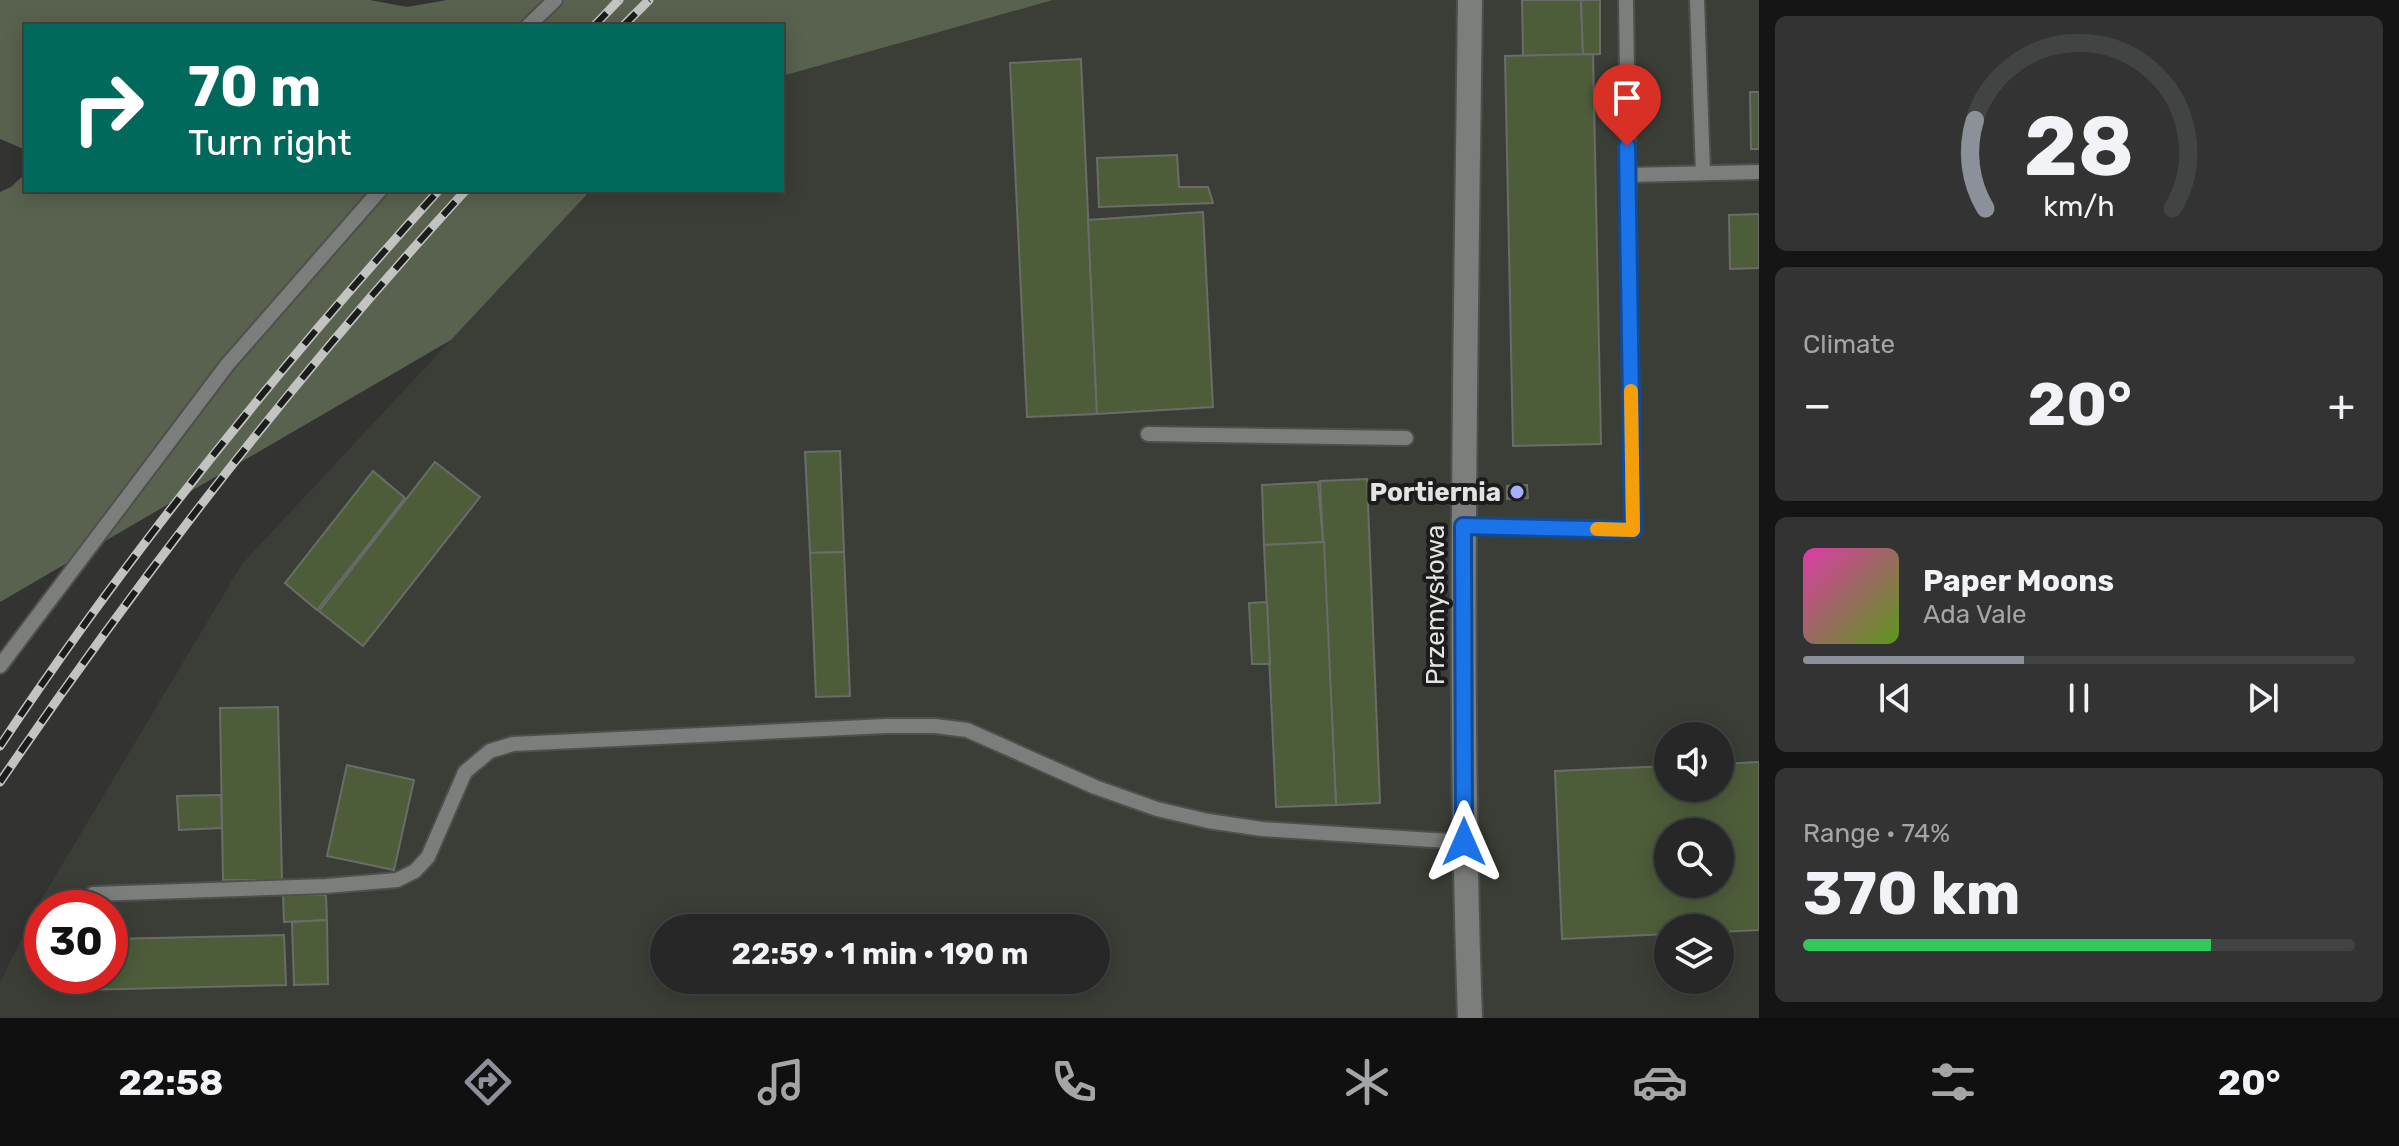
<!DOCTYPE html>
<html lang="en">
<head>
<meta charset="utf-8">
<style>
  body { margin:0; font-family:Rubik,sans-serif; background:#323332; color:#f1f3f6; height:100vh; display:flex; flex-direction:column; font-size:30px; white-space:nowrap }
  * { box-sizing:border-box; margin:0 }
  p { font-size:26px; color:#a4a5a7 }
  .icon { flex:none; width:44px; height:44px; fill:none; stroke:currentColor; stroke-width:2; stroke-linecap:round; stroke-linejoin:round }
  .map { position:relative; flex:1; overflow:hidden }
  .sheet { display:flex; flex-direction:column; gap:16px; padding:16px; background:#151515; width:640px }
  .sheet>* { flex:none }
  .top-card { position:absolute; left:24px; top:24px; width:760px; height:168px; border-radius:0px; box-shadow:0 4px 20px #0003,0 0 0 2px #424443; background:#00695c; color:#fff; overflow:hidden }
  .controls { position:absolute; left:1654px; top:722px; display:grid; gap:16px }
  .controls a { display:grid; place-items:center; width:80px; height:80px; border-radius:50%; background:#262726; box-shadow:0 4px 20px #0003,0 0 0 2px #424443; font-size:40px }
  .speed { position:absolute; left:24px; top:890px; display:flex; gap:16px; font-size:40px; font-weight:700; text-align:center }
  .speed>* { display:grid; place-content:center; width:104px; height:104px; border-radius:50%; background:#262726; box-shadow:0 4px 20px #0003,0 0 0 2px #424443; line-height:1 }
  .speed .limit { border:12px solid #d22; background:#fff; color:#111 }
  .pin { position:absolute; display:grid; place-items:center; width:68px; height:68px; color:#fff; margin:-82px -34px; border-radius:50% 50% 50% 0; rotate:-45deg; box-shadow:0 0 8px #0007 }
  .pin .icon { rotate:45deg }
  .me { position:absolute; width:88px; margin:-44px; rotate:0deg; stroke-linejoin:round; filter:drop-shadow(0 0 6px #0008) }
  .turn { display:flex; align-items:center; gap:28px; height:168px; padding:0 32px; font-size:36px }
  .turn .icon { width:104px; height:104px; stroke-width:2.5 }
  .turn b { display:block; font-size:56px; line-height:68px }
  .big { font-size:60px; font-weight:700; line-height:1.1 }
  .sheet .tile { flex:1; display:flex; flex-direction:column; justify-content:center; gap:12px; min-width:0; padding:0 28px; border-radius:12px; background:#323332 }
  .sheet .dial { align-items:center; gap:0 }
  .dial svg { height:208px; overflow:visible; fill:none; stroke:#424443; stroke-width:7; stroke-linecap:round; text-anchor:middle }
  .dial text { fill:#f1f3f6; stroke:none }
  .song { display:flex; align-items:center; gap:24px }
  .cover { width:96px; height:96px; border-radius:12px; background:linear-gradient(135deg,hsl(320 70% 55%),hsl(90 70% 35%)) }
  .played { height:8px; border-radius:4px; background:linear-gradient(90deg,#8c9099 40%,#424443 40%) }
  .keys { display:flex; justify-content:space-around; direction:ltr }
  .heat { display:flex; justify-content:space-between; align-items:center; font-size:44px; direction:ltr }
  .charge { height:12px; border-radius:6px; background:linear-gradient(90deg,#34c759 74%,#424443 0) }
  .trip { position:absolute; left:650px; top:914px; width:460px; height:80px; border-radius:40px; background:#262726; box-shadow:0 4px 20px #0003,0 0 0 2px #424443; font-weight:700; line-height:80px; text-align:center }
  .tabs { display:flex; height:128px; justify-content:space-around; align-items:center; background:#0f100f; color:#a4a5a7 }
  .tabs .icon { width:56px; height:56px }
  .tabs .active { color:#8c9099 }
  .tabs b { font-size:36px; color:#f1f3f6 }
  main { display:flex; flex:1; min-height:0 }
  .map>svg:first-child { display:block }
  .built { fill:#3b3e37; fill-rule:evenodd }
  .green { fill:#58624e }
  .building { fill:#4d5d3a; stroke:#6b6c6a; stroke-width:2; fill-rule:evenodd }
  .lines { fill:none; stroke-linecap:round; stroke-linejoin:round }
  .lane-casing { stroke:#4f504e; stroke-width:18 }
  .street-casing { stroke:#4f504e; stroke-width:28 }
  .lane { stroke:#7c7e7b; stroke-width:14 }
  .street { stroke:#7c7e7b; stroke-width:24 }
  .rail-casing { stroke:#c3c4c2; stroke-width:9 }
  .rail { stroke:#1b1c1b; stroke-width:6; stroke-dasharray:18; stroke-linecap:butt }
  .route-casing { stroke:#114b97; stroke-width:20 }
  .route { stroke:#1a73e8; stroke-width:14 }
  .slow { stroke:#f59e0b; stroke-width:14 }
  .poi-dot { fill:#a8b0fc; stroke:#1b1c1b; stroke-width:3 }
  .labels { text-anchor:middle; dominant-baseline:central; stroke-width:8; stroke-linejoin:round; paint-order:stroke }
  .poi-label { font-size:26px; font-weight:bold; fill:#e3e3e2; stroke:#1b1c1b; text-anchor:end }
  .street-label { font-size:26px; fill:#e3e3e2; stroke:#1b1c1b }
</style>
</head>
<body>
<main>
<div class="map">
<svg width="1759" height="1018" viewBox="0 0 1759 1018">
  <rect width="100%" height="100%" fill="#333432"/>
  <path class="built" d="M780,0h979v1018h-1759v-35l41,-83 201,-336 349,-374h191zM1668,736h52v52h-52zM1668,832h52v52h-52zM42,908h68v68h-68zM664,928h432v52h-432zM1668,928h52v52h-52z"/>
  <g class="green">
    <polygon points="0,0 370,0 407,7 447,0 1053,0 782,76 782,26 26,26 26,150 0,139"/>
    <polygon points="26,173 26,190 591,190 451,340 0,602 0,192 11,187"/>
  </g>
  <g class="building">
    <polygon points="1522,0 1581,0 1583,55 1523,56"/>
    <polygon points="1581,0 1600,0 1600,54 1583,55"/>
    <polygon points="1593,54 1601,444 1513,446 1505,56"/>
    <polygon points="1081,59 1097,414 1027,417 1010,63"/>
    <polygon points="1750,92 1759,92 1759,149 1751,149"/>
    <polygon points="1177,155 1179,187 1208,187 1213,203 1099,207 1097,158"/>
    <polygon points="1203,212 1213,407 1097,414 1088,220"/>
    <polygon points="1759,214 1759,268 1730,269 1729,215"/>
    <polygon points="840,451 844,552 810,553 805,452"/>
    <polygon points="435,462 480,497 363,646 319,611"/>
    <polygon points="373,471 405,498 317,610 285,583"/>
    <polygon points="1367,479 1380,803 1336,805 1320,481"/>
    <polygon points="1318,482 1323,542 1264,545 1262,485"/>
    <polygon points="1527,485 1528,498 1507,499 1507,486"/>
    <polygon points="1324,542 1336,805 1276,807 1264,545"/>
    <polygon points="844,552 850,696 816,697 810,553"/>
    <polygon points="1267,602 1270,664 1252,664 1249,603"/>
    <polygon points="278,707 282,880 223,880 220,708"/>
    <path d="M1759,762v168l-39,2v-4h-52v6l-106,5 -7,-168 113,-5v22h52v-24zM1668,832h52v52h-52z"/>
    <polygon points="347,765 414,780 394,870 327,856"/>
    <polygon points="221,795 222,828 179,830 177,796"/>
    <polygon points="283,894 326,895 327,920 284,922"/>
    <polygon points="327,920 328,984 294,985 292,922"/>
    <polygon points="284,935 286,985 82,990 82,976 110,976 110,939"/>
  </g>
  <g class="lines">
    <g class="lane-casing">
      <g id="lane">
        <polyline points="1697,0 1703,173"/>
        <polyline points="528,26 555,0"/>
        <polyline points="1628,175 1759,172"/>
        <polyline points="1148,434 1406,438"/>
        <polyline points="1463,526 1633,530 1626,0"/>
        <polyline points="0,666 227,365 380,190"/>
        <polyline points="93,894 326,886 397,880 415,871 428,857 465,772 490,751 513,744 886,726 935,726 967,730 1095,787 1157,809 1208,821 1262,829 1464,842"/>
      </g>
    </g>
    <g class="street-casing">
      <path id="street" d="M1470,0c-4,339 -12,679 0,1018"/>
    </g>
    <use href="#lane" class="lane"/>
    <use href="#street" class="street"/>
    <g class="rail-casing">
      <g id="rail">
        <polyline points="594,26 619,0"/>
        <polyline points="623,26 649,0"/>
        <path d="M0,746c131,-197 281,-381 439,-556"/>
        <path d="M0,782c142,-208 295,-406 466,-592"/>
      </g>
    </g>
    <use href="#rail" class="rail"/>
  </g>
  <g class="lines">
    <g class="route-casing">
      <polyline id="route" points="1464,842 1463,526 1633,530 1627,146"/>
    </g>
    <use href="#route" class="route"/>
    <polyline class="slow" points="1597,529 1633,530 1631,391"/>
  </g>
  <circle class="poi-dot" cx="1517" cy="492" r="8"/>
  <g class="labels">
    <g class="poi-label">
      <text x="1501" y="492">Portiernia</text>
    </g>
    <g class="street-label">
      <text transform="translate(1435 605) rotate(-90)">Przemysłowa</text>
    </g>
  </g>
</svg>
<div class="controls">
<a><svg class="icon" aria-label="sound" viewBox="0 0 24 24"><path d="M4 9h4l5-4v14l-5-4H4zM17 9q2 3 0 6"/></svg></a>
<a><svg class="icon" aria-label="search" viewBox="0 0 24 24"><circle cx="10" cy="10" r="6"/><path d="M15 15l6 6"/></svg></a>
<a><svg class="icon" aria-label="layers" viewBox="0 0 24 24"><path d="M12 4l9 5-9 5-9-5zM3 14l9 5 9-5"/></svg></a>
</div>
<div class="speed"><div class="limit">30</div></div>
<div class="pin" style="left:1627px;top:146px;background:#d93025"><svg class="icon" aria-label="arrive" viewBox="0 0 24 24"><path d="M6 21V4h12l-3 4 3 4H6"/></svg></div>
<svg class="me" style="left:1464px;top:842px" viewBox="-20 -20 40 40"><path d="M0-17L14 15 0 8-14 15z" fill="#1a73e8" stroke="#fff" stroke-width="4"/></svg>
<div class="trip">22:59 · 1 min · 190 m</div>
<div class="top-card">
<div class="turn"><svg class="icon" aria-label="right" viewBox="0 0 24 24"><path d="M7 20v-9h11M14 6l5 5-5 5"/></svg><div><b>70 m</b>Turn right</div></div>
</div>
</div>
<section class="sheet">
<div class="tile dial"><svg viewBox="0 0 100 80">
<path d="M14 69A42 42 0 1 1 86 69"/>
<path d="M14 69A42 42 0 0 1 10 35" stroke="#8c9099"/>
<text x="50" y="56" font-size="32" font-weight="700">28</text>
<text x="50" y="72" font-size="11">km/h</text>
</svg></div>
<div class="tile"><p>Climate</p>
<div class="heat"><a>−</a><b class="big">20°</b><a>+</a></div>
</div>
<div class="tile">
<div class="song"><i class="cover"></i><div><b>Paper Moons</b><p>Ada Vale</p></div></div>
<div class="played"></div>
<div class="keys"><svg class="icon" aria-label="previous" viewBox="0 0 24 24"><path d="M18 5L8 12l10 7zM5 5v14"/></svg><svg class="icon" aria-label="pause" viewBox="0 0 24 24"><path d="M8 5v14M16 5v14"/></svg><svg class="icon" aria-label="next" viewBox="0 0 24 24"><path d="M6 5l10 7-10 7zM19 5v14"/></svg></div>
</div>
<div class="tile"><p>Range · 74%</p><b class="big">370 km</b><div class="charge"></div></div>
</section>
</main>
<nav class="tabs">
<b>22:58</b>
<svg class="icon active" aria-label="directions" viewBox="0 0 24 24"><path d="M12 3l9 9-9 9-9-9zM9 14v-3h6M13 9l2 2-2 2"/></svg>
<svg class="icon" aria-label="music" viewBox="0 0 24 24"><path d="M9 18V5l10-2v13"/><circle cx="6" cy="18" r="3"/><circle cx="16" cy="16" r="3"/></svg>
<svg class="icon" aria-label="phone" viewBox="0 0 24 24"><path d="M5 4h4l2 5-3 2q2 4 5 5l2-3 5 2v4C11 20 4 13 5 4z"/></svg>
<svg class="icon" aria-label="climate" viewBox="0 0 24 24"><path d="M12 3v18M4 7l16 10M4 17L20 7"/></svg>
<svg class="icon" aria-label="car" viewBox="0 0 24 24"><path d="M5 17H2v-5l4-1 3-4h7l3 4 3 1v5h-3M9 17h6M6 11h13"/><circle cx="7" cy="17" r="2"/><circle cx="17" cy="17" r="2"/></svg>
<svg class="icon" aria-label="filters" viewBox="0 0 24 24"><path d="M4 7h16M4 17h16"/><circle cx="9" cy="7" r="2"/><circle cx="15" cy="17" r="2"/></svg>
<b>20°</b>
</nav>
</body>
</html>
